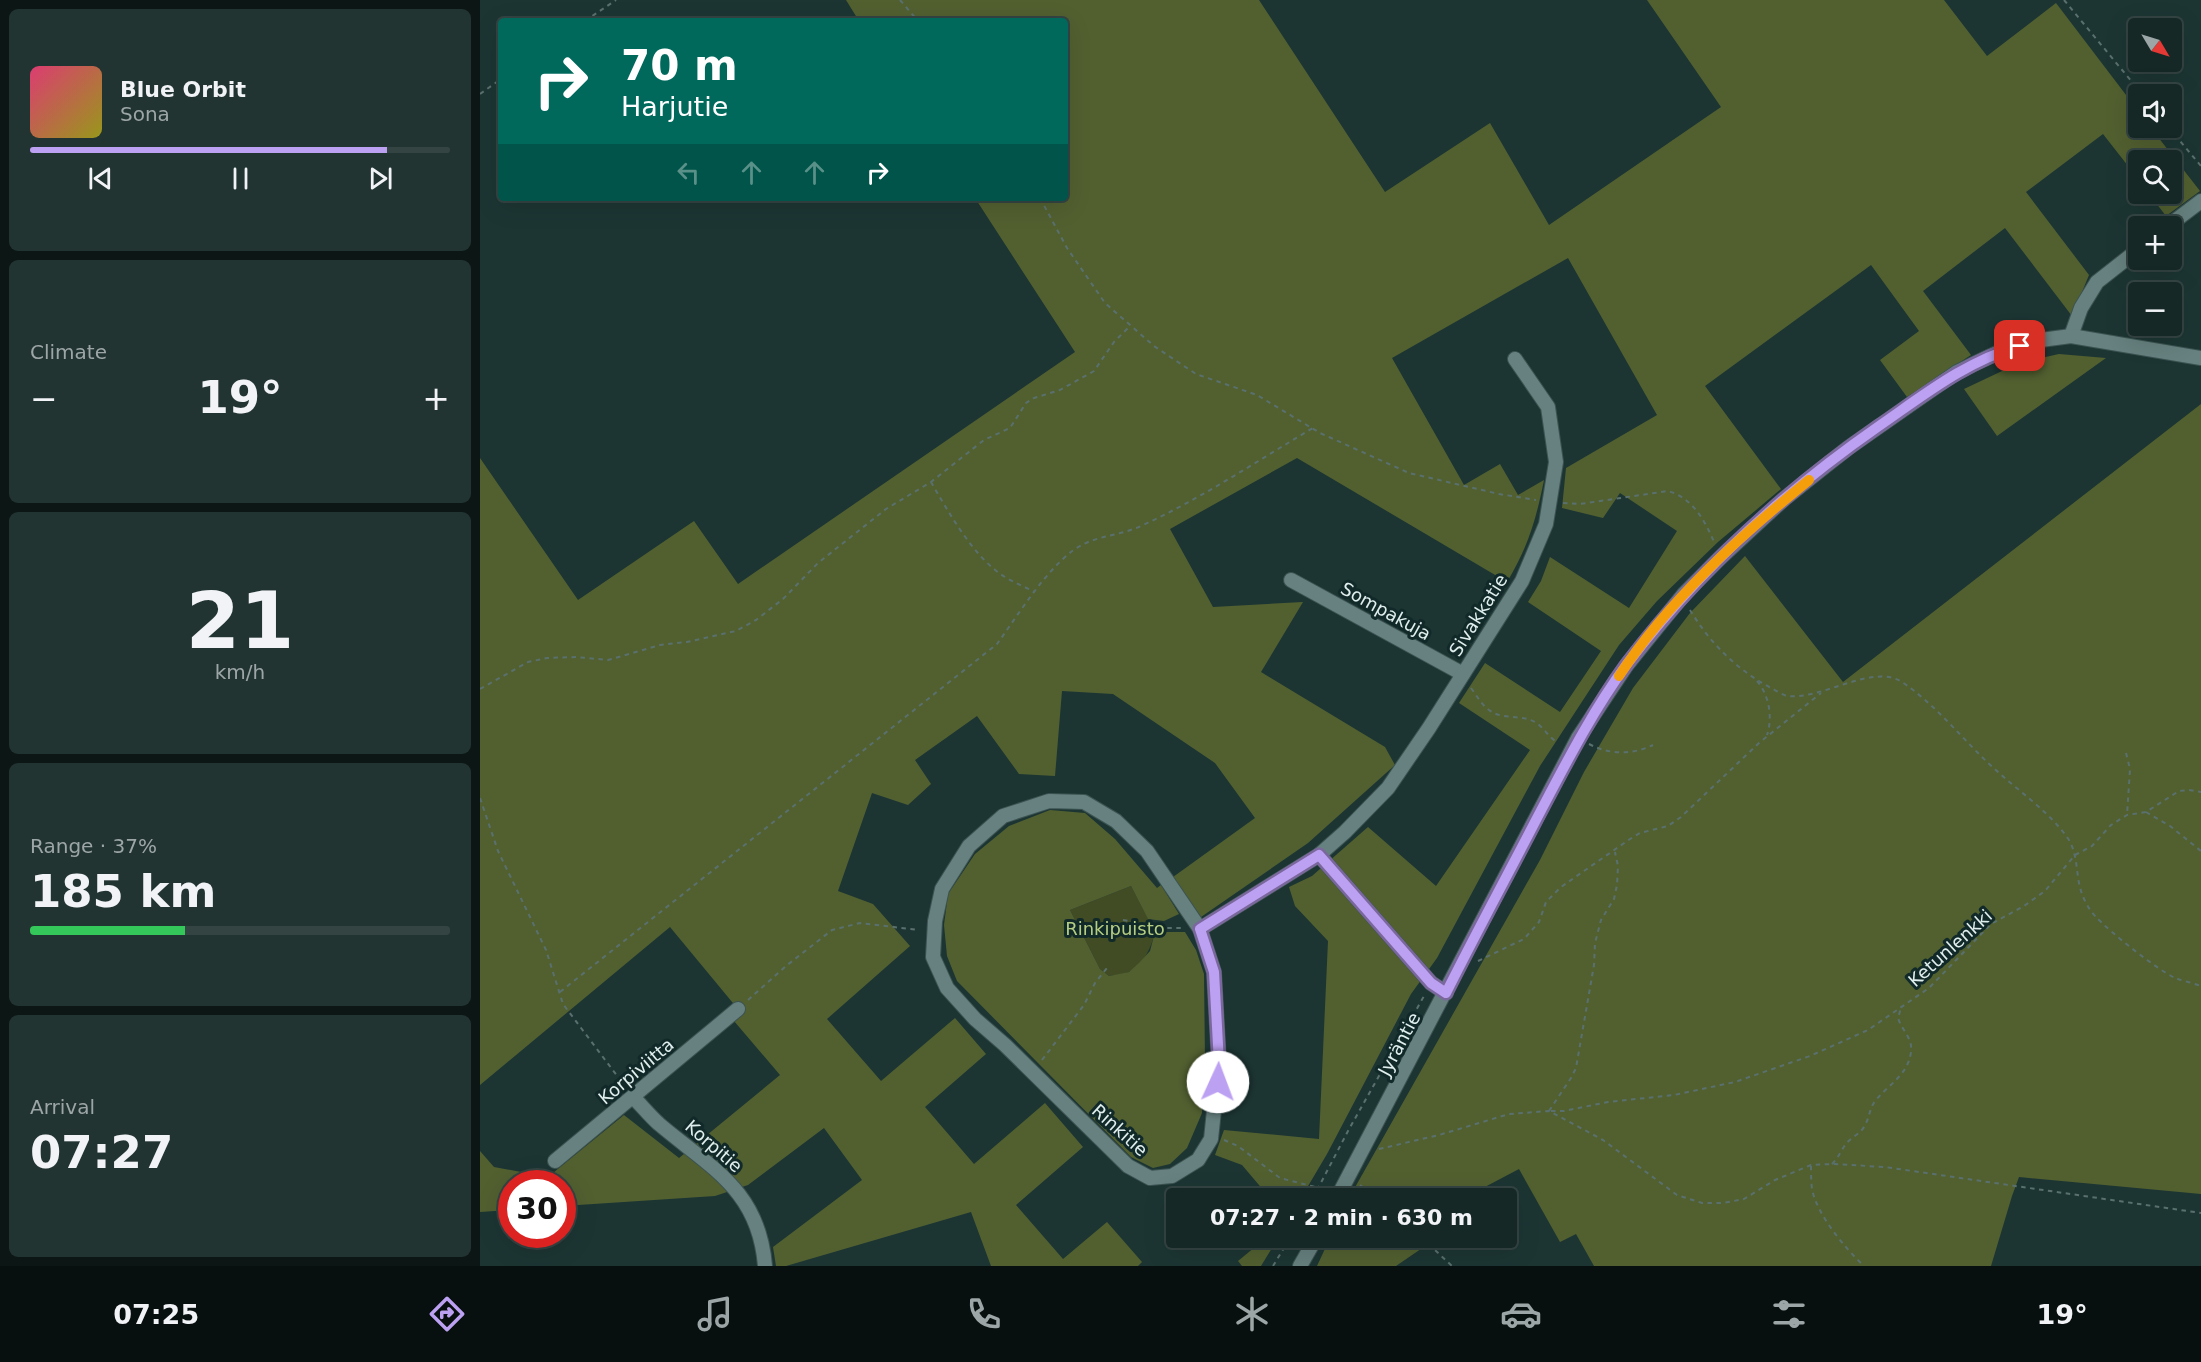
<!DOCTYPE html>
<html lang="en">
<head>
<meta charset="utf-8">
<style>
  body { margin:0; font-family:"DejaVu Sans",sans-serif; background:#223432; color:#f1f3f6; height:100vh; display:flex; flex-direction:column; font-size:22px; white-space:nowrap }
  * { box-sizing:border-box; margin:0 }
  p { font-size:20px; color:#9da6a7 }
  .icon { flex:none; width:33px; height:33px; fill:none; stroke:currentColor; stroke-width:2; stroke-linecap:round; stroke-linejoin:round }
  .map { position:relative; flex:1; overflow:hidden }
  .drawer { display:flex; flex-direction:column; gap:9px; padding:9px; background:#0c1615; width:480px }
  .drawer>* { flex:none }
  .top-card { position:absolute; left:18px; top:18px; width:570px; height:183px; border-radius:6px; box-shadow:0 6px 24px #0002,0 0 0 2px #344443; background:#00695c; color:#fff; overflow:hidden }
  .needle { width:39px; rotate:128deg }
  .fabs { position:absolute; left:1648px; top:18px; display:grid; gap:12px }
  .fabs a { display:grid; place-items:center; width:54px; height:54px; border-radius:6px; background:#152826; box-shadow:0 6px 24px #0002,0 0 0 2px #344443; font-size:30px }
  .speed { position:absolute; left:18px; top:1170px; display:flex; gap:12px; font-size:30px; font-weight:700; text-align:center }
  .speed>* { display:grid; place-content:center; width:78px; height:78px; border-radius:50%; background:#152826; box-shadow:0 6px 24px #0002,0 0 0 2px #344443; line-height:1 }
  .speed .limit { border:9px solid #d22; background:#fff; color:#111 }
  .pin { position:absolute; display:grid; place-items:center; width:51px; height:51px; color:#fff; margin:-26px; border-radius:12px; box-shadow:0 3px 9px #0006 }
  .me { position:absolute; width:66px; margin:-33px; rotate:2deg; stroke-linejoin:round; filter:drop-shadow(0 0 4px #0008) }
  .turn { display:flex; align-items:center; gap:21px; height:126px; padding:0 24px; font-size:27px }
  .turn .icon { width:78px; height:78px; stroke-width:2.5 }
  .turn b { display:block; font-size:42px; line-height:51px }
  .lanes { display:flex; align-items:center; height:57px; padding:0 24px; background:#0003; justify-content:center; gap:30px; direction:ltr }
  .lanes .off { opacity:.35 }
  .big { font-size:45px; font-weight:600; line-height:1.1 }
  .drawer .tile { flex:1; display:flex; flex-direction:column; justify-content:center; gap:9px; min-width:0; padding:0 21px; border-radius:9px; background:#223432 }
  .drawer .dial { align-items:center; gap:0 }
  .dial b { font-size:78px; line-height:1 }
  .song { display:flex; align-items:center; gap:18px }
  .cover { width:72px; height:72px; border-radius:9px; background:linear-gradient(135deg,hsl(340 70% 55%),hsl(60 70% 35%)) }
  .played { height:6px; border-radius:3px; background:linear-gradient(90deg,#bca0f2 85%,#344443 85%) }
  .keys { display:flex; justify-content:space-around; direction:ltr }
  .heat { display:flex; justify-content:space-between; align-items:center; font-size:33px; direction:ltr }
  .charge { height:9px; border-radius:4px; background:linear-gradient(90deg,#34c759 37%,#344443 0) }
  .trip { position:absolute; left:686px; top:1188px; width:351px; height:60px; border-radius:6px; background:#152826; box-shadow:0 6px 24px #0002,0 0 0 2px #344443; font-weight:600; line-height:60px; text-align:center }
  .menu { display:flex; height:96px; justify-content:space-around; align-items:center; background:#08100f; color:#9da6a7 }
  .menu .icon { width:42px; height:42px }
  .menu .active { color:#bca0f2 }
  .menu b { font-size:27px; color:#f1f3f6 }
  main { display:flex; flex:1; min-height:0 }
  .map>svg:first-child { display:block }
  .green { fill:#414c24 }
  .forest { fill:#526030 }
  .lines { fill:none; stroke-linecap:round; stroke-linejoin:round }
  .minor-casing { stroke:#3c5352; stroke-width:16 }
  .path { stroke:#5a706e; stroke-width:2; stroke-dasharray:4.5 4.5; stroke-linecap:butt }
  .minor { stroke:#66817f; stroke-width:14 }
  .route-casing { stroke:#7a689d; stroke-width:15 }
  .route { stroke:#bca0f2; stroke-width:10 }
  .slow { stroke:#f59e0b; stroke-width:10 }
  .labels { text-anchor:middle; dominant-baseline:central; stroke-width:6; stroke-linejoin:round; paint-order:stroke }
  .street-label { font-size:18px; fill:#e0efee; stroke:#112a29 }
  .park-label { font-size:18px; fill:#b6ce82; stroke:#112a29 }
</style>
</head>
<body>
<main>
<section class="drawer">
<div class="tile">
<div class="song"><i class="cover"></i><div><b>Blue Orbit</b><p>Sona</p></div></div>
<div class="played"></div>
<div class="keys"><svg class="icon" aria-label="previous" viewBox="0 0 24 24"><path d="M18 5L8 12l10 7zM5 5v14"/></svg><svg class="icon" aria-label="pause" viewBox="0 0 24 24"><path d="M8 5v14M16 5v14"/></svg><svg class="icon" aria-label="next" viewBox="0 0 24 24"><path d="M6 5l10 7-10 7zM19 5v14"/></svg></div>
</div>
<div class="tile"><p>Climate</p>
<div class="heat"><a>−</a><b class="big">19°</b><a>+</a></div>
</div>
<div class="tile dial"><b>21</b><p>km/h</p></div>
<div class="tile"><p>Range · 37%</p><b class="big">185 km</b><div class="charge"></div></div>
<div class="tile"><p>Arrival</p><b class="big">07:27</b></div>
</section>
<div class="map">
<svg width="1721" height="1266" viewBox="0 0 1721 1266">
  <rect width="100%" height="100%" fill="#1c3533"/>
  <path class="green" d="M651,886l24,46c-4,16 -11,32 -26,40 -6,2 -14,3 -20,4l-9,-7 -30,-59z"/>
  <g class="forest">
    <path d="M366,0h413l126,192 105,-69 59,102 172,-118 -74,-107h297l43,56 69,-53 83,109v16h12l49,63 -34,25 -17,-22h23v-34h-33v20l-36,-46 -77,58 63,83 -17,41 -67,-88 -82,63 48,64 -64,42 -27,-37 39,-29 -48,-66 -166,121 76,103 -63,53 -61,59 -38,44 -79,121 -103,192 -26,36 -84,160 -26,44h-31l-28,-33 -27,-10 9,-25 95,9 9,-198 -33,-35 -6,-19 23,-11 56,-49 68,59 94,-136 -71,-47 26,-40 75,49 41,-61 -73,-49 13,-21 9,-24 79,51 48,-77 -57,-38 -17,25 -41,-10 4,-40 91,-53 -89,-157 -176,100 72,127 36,-21 18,31 26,-15c-8,40 -16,67 -37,102l-210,-124 -127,71 43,78 90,-5 -42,70 124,75 10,18 -87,78 -107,74 -28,-40 82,-59 -40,-55 -102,-69 -51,-3 -7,85 -36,-2 -42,-58 -62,44 16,24 -23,21 -36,-12 -34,98 35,13 37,42 -83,73 54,62 74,-63 31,36 -61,53 49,57 71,-61 38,44 -67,58 47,54 44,-37 35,40 -4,4h-147l-20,-54 -185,54h-10l-3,-19 89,-67 -38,-52 -76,57 -33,11 -152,10 -1,-22h-50l-1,26 -31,2v-61l14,16 54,10 76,-62 55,43 101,-83 -46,-54 8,-7 -72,-87 -190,158v-627l98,142 116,-79 44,63 337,-232 -100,-154h90v-177h-206z"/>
    <polygon points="1579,354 1626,358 1517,436 1484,389 1539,363"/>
    <polygon points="1721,404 1721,1194 1539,1177 1532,1196 1511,1266 1114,1266 1096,1234 1080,1242 1039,1169 984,1198 869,1198 1060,860 1104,772 1153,688 1210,613 1265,556 1363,682"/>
    <polygon points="570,810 605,813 635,839 677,888 681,885 699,914 684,921 668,919 651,886 590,910 620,969 629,976 649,972 659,963 670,951 675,932 705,932 716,950 724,974 725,1061 722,1113 707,1148 690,1164 673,1168 651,1157 477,981 467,956 464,925 468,894 495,854 529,826"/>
    <polygon points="786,1238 798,1238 781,1266 762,1266 758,1261"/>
    <polygon points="850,1238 957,1238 916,1266 837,1266"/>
  </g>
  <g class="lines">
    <g class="minor-casing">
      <g id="minor">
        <polyline points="1688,226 1721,201"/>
        <polyline points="1591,336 1601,308 1617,282 1659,249"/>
        <polyline points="811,580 983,674"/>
        <polygon points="569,801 604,802 636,821 667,851 720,929 734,972 739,1063 731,1139 718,1160 692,1176 670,1178 648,1166 525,1045 495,1019 467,988 453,957 455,921 462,889 489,846 523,816"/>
        <polyline points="839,855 951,983 966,993"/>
        <polyline points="720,929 839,855 865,832 908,788 949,728 1042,581 1066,524 1076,462 1068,407 1035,359"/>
        <path d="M153,1097c9,9 17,19 26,27 52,44 100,66 106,142"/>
        <polyline points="75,1161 258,1009"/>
        <polyline points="857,1198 1098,738 1146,666 1204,594 1240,558 1304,499 1368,448 1477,372 1519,352 1561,340 1591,336 1721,358"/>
        <polyline points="820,1266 836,1238"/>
      </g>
    </g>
    <g class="path">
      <polyline points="420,0 438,21"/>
      <polyline points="1584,0 1662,94"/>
      <polyline points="105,21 136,0"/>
      <polyline points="0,94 21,79"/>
      <polyline points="1689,128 1721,166"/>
      <polyline points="560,198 587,248 625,303 674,346 716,374 777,395 840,433 929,473 1019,494 1056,500"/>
      <path d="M451,482c18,31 43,76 74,95 10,6 20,10 30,15"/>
      <path d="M1083,503l17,1 88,-13c25,7 37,30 47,53"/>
      <path d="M1210,610c20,33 47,60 81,78 5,2 11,7 16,8 36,4 85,-33 115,-14 37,25 63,61 96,90 23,21 50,39 69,65 12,17 8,38 15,57 3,8 8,17 14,23 15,16 59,51 79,61 8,3 18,5 26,8"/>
      <path d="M1277,681c12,14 16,36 10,54"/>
      <path d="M991,688c6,8 10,16 18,22 14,11 34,3 49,14 7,6 12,14 20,19"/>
      <polyline points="0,689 48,662 67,658 96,657 128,660 180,645 207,642 256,631 276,620 303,599 338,563 406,509 451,482 504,440 530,428 546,403 554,398 580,390 614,371 634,342 650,326"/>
      <path d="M1109,744c21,11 43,11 64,1"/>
      <polyline points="1646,753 1650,769 1647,815"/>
      <polyline points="0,798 18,851 66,950 83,1004 144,1085"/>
      <polyline points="1666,812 1690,826 1721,851"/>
      <polyline points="643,920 687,928 703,928"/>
      <polyline points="998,961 1044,939 1059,922 1066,902 1081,887 1150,839 1160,833 1188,826 1201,817 1279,743 1341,693"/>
      <path d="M80,992l437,-348c21,-29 41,-62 67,-86 26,-25 50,-19 79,-33 59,-27 114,-64 170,-97"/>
      <polyline points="268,1000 306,966 352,930 380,923 439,930"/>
      <polyline points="562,1060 604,1005 615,983 627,968"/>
      <polyline points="1069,1111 1091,1078 1096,1068 1114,965 1115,943 1121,920 1134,899 1137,885 1138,866 1135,852"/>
      <polyline points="1071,1111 1084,1111 1128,1102 1194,1095 1255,1082 1330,1056 1388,1030 1449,988 1511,924 1544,906 1565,891 1595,855 1612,846 1631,825 1647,815 1666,812 1699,791 1709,790 1721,792"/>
      <polyline points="744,1140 758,1146 800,1178 839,1188"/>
      <polyline points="899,1149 959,1135 1029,1114 1069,1111 1123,1140 1197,1195 1222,1203 1243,1203 1264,1199 1295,1180 1331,1165 1352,1164 1405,1167 1721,1213"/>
      <path d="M1352,1164c6,-6 9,-13 13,-19 6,-8 16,-11 20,-20 5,-8 4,-17 11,-25 13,-16 32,-25 35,-48 2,-14 -9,-21 -13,-34l3,-10"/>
      <path d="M1331,1166c0,7 0,15 1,23 5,26 33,59 52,77"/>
      <polyline points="880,1185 896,1198"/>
      <polyline points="833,1198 868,1131 944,996"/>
      <polyline points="942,1238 972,1266"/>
      <polyline points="793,1266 810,1238"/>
    </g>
    <use href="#minor" class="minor"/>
  </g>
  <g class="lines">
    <g class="route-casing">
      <path id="route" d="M738,1082l1,-19 -5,-91 -14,-43 119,-74 112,128 15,10c29,-58 60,-115 90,-173 28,-53 55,-107 91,-156 70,-92 157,-172 252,-238 45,-31 87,-65 141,-80"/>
    </g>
    <use href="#route" class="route"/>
    <path class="slow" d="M1139,676c50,-76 120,-139 190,-196"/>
  </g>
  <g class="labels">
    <g class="street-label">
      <text transform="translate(906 611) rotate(29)">Sompakuja</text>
      <text transform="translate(998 615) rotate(-58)">Sivakkatie</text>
      <text transform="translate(1470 948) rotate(-42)">Ketunlenkki</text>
      <text transform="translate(919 1044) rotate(-62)">Jyräntie</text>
      <text transform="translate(156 1071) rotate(-40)">Korpiviitta</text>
      <text transform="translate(640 1130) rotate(42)">Rinkitie</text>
      <text transform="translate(234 1146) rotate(41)">Korpitie</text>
    </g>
    <g class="park-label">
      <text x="635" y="928">Rinkipuisto</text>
    </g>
  </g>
</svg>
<div class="fabs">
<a><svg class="needle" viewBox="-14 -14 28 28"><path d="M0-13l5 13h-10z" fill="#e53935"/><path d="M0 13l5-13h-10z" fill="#9da6a7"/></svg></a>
<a><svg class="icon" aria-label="sound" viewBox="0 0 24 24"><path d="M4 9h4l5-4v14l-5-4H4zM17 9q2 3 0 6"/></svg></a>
<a><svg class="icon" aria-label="search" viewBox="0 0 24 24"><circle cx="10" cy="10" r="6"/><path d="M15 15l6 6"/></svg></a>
<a>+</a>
<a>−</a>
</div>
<div class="speed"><div class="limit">30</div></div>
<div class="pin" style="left:1540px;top:346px;background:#d93025"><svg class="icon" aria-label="arrive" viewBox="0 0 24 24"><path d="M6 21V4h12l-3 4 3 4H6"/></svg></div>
<svg class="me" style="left:738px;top:1082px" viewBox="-20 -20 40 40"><circle r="19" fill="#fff"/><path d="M0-13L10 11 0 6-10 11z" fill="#bca0f2"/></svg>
<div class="trip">07:27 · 2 min · 630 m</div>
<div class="top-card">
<div class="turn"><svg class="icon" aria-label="right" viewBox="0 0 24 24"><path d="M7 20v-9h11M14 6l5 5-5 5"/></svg><div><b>70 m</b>Harjutie</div></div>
<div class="lanes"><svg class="icon off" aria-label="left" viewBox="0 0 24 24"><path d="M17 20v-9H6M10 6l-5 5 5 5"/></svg><svg class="icon off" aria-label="ahead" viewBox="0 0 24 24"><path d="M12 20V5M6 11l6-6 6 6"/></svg><svg class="icon off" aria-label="ahead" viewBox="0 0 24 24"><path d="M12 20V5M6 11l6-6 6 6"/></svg><svg class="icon" aria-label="right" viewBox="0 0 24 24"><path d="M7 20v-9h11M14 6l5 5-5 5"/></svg></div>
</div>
</div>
</main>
<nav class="menu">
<b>07:25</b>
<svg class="icon active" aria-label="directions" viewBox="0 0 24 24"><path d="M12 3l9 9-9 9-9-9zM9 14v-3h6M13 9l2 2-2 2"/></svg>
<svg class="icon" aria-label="music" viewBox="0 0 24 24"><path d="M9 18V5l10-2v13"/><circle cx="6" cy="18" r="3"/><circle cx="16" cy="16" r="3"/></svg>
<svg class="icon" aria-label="phone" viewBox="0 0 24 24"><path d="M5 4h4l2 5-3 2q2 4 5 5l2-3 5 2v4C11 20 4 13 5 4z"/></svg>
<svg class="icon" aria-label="climate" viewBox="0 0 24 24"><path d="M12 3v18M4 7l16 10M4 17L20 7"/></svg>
<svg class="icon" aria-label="car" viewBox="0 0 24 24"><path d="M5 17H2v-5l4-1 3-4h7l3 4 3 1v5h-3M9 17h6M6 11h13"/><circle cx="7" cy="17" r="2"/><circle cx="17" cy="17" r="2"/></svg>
<svg class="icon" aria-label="filters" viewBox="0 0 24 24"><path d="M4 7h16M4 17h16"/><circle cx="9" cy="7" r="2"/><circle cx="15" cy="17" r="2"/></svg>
<b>19°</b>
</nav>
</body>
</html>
